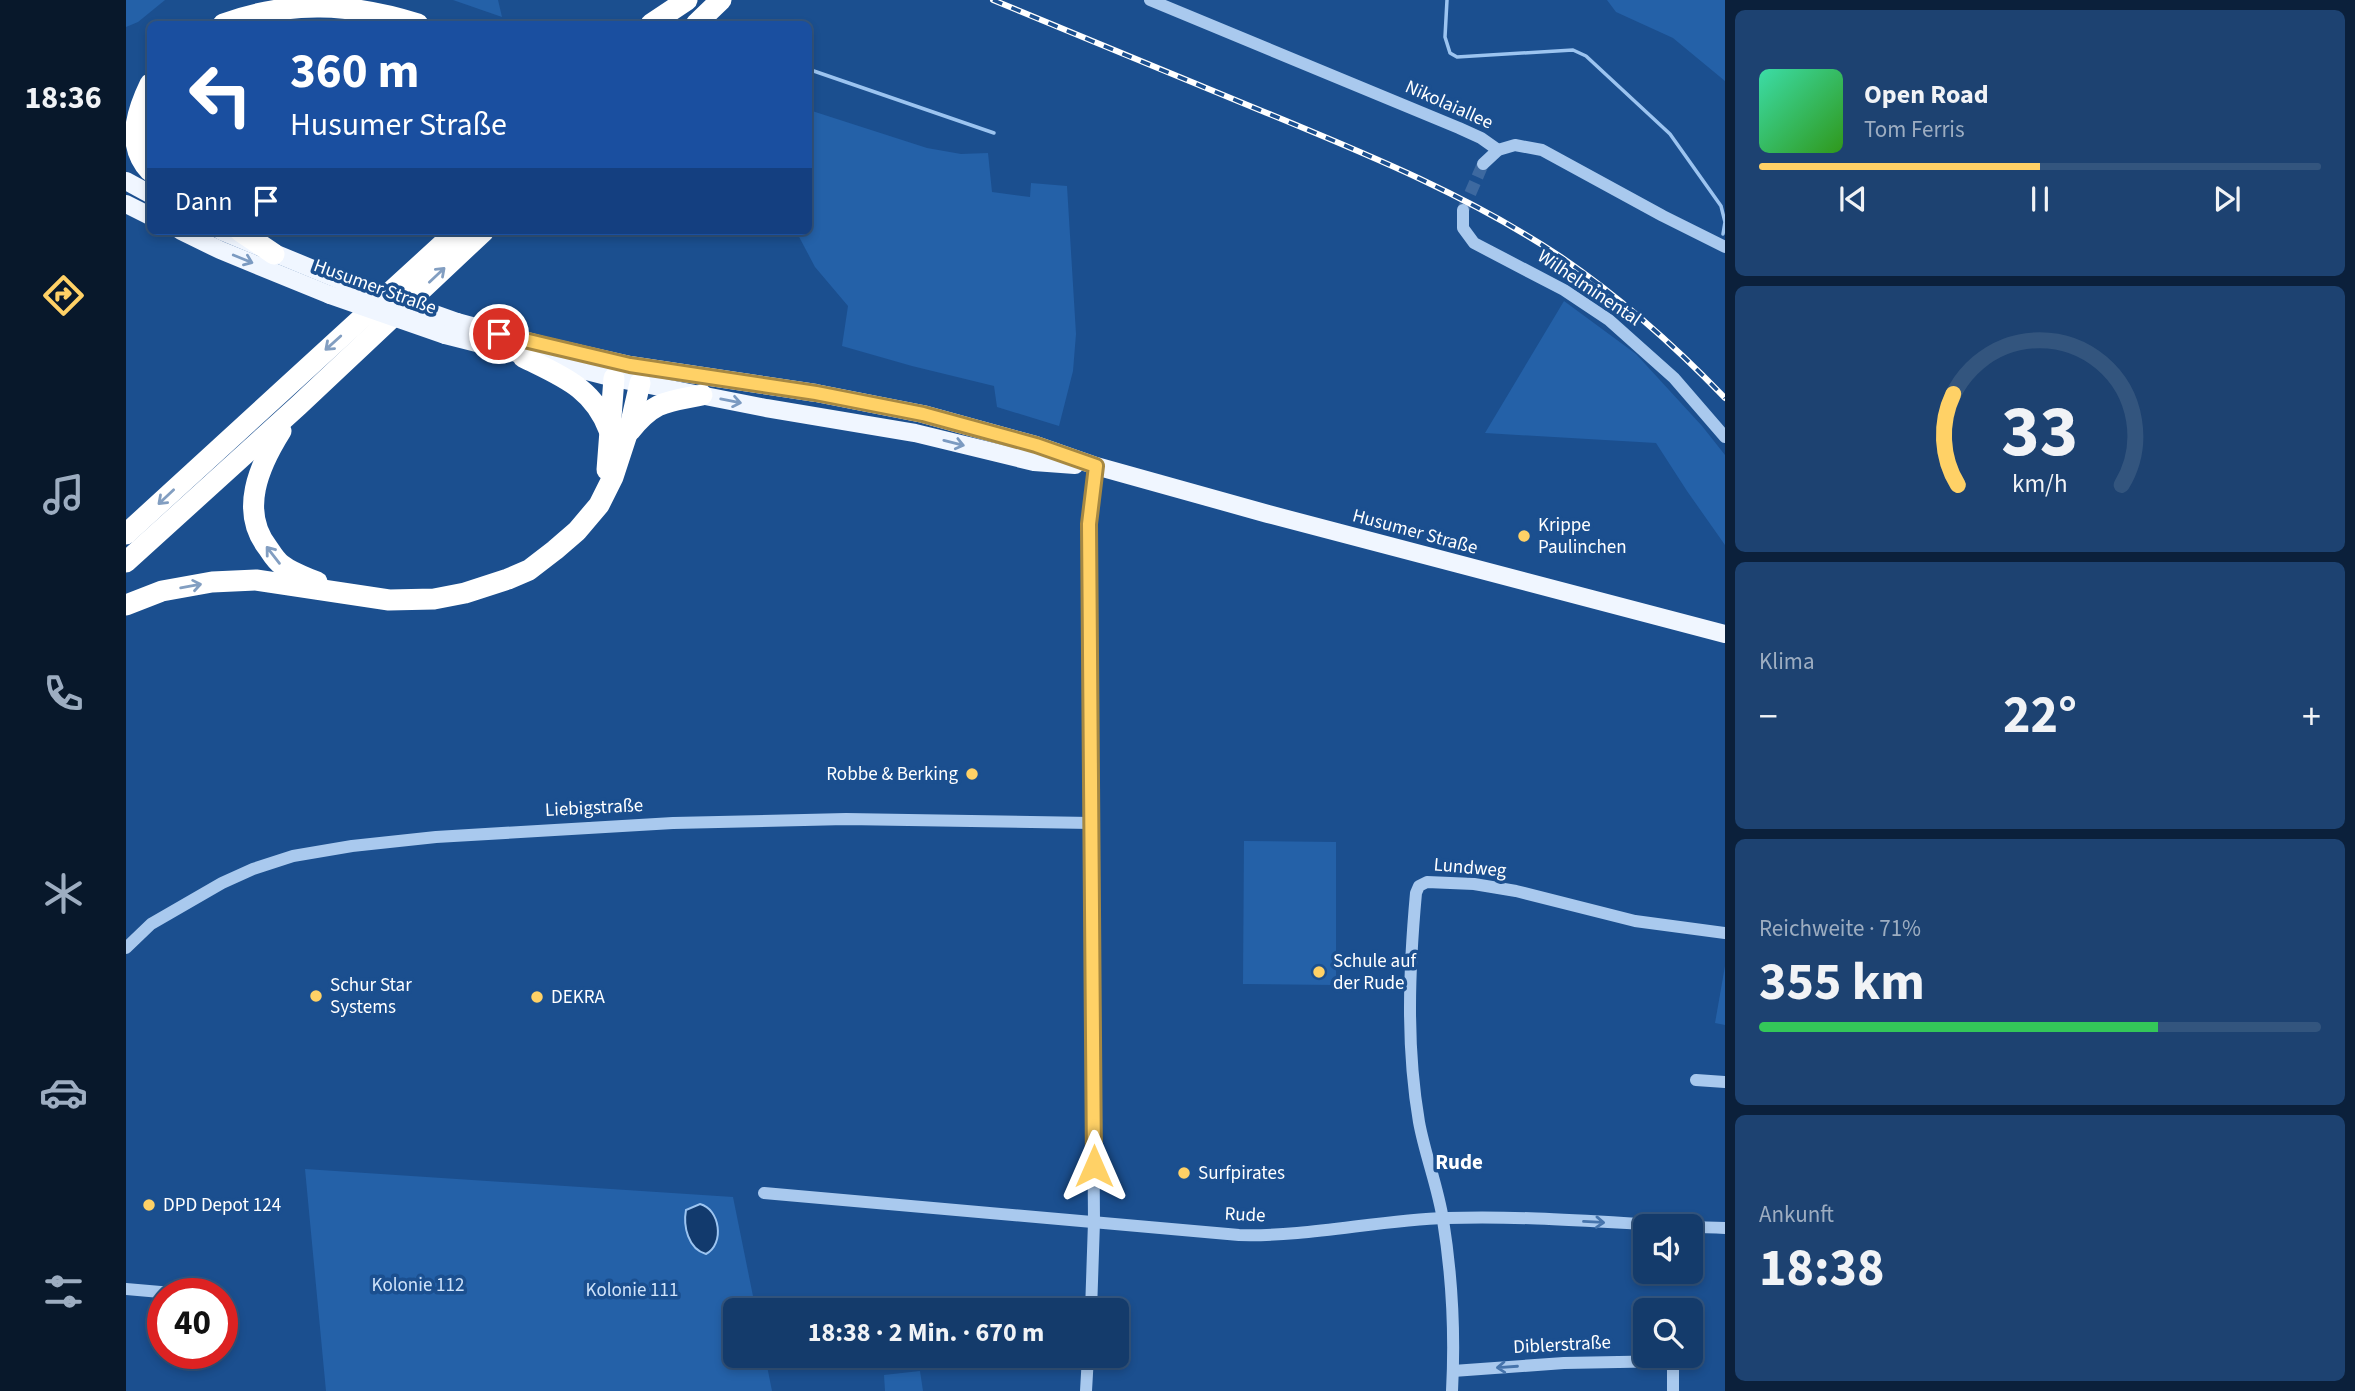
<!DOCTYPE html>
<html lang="de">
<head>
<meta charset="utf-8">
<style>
  body { margin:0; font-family:"Source Sans 3",sans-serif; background:#1d4271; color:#f1f3f6; height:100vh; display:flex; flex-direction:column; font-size:26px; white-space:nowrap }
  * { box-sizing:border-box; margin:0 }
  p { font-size:23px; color:#9dadc1 }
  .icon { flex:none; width:38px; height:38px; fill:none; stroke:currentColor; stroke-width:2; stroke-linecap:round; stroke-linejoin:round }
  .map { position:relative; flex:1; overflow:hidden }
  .sheet { display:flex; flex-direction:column; gap:10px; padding:10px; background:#0b203b; width:630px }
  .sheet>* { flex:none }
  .guide { position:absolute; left:21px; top:21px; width:665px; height:214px; border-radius:10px; box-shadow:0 4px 10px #0003,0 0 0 2px #33557e; background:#1a4fa0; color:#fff; overflow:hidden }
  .tools { position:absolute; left:1507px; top:1214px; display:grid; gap:14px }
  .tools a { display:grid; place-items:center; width:70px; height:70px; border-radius:10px; background:#143b6b; box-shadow:0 4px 10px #0003,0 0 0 2px #33557e; font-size:35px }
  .speed { position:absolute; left:21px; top:1278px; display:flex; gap:14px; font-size:35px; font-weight:700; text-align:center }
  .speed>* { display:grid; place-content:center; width:91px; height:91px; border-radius:50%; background:#143b6b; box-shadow:0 4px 10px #0003,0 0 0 2px #33557e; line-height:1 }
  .speed .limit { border:10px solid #d22; background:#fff; color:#111 }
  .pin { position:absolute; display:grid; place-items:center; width:60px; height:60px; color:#fff; margin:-30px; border:4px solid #fff; border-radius:50%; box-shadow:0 2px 7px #0007 }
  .me { position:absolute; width:77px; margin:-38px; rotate:0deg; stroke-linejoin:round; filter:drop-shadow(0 0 5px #0008) }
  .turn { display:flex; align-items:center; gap:24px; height:147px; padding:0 28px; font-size:32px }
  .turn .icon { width:91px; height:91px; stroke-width:2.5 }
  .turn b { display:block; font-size:49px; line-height:60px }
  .then { display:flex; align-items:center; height:66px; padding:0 28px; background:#0003; gap:14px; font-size:26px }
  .big { font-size:52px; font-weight:700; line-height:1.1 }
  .sheet .tile { flex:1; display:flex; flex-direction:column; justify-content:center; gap:10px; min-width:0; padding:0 24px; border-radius:10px; background:#1d4271 }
  .sheet .dial { align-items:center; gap:0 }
  .dial svg { height:182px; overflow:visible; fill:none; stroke:#33557e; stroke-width:7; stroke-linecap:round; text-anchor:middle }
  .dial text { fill:#f1f3f6; stroke:none }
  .song { display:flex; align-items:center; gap:21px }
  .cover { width:84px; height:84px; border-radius:10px; background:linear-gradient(135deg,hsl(160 70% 55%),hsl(110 70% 35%)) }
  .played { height:7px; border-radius:4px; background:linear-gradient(90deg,#ffd166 50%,#33557e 50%) }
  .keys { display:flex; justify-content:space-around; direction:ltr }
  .heat { display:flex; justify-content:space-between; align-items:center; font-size:38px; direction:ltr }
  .charge { height:10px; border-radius:5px; background:linear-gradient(90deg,#34c759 71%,#33557e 0) }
  .trip { position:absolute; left:597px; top:1298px; width:406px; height:70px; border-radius:10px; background:#143b6b; box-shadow:0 4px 10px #0003,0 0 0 2px #33557e; font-weight:700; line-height:70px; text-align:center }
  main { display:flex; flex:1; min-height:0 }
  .tab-bar { display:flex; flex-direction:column; width:126px; justify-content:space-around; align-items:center; background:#08182b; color:#9dadc1 }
  .tab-bar .icon { width:49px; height:49px }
  .tab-bar .active { color:#ffd166 }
  .tab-bar b { font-size:32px; color:#f1f3f6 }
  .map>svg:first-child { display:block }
  .green { fill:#2461a8 }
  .water { fill:#123a6d; stroke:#9cc4f0; stroke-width:2 }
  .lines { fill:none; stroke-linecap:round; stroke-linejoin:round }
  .stream { stroke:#9cc4f0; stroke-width:3.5 }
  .minor-tunnel { stroke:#3d69a0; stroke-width:12; stroke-dasharray:12 6; stroke-linecap:butt }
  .minor { stroke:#a9c9ee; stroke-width:12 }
  .major { stroke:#f0f6ff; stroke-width:18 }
  .highway { stroke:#fff; stroke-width:21 }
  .rail-casing { stroke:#fff; stroke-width:6 }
  .rail { stroke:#1b4f8f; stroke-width:3.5; stroke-dasharray:10; stroke-linecap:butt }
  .major-bridge { stroke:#f0f6ff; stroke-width:18 }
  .oneway { stroke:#7b9ac1 }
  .oneway2 { stroke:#829ec1 }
  .oneway3 { stroke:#4674ac }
  .route-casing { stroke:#a68842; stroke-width:18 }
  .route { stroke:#ffd166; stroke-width:12 }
  .poi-dot { fill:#ffd166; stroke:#1b4f8f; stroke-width:2.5 }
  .labels { text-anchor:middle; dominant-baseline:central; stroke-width:7; stroke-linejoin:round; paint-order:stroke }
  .street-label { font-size:19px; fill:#fff; stroke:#1b4f8f }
  .poi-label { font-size:19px; fill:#fff; stroke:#1b4f8f; text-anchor:start }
  .park-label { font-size:19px; fill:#cfe3fa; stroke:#1b4f8f }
  .neighbourhood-label { font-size:21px; font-weight:bold; fill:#fff; stroke:#1b4f8f }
</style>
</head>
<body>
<main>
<nav class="tab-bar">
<b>18:36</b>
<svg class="icon active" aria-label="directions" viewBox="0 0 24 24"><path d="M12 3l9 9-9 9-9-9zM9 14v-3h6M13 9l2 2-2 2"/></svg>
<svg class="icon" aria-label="music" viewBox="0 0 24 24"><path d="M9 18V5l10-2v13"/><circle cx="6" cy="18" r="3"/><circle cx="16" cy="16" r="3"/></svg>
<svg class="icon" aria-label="phone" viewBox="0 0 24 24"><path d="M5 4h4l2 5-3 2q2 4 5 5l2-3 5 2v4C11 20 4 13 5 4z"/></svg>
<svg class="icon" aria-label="climate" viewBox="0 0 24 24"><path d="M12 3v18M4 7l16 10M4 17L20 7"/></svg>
<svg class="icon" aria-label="car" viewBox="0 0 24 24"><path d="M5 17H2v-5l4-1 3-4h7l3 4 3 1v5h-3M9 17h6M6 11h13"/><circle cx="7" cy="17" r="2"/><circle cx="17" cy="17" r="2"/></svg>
<svg class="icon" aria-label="filters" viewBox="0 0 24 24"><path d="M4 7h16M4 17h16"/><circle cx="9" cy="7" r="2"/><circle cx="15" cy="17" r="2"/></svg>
</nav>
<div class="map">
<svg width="1599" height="1391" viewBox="0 0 1599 1391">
  <rect width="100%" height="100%" fill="#1b4f8f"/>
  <g class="green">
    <polygon points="0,0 39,0 12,22 0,27"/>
    <polygon points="327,0 372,0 376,17"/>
    <polygon points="1481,0 1599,0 1599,81 1547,38 1490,12"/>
    <polygon points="683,110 801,148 835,154 862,153 866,192 904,197 905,183 941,186 950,334 947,371 933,426 871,407 868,386 786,366 716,346 722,306 689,267 670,231 682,231"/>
    <polygon points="1438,301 1510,354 1576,426 1599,455 1599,545 1561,491 1530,443 1359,433"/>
    <polygon points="1118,841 1210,842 1210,985 1117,984"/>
    <polygon points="1599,966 1599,1025 1589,1023"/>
    <polygon points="179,1169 607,1197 630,1311 609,1311 609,1356 639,1356 646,1391 200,1391"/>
    <polygon points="794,1371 797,1391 759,1391 758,1375"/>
  </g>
  <path class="water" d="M574,1204c20,5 25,40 6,50 -18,-5 -23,-28 -20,-44z"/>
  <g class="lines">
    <g class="stream">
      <polyline points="1321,0 1319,37 1324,53 1331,57 1447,50 1460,56 1544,134 1595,206 1599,222 1597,234"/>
      <polyline points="682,69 868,133"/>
    </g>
    <polyline class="minor-tunnel" points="1337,210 1357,164"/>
    <g class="minor">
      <polyline points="1024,0 1333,128 1355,138 1372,150"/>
      <polyline points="1357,164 1372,150 1389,145 1416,150 1537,216 1599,247"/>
      <polyline points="1337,210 1337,228 1348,243 1438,290 1483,320 1548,378 1599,437"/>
      <polyline points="0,948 25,924 96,883 127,869 167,856 226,846 310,837 547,823 720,819 965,823"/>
      <polyline points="1570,1080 1599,1082"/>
      <path d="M638,1193l475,42c70,2 138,-15 208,-17 92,-3 185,7 278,10"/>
      <polyline points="0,1289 46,1293"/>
      <polyline points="96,1304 99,1306"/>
      <polyline points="965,1311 968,1222 963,524 970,466"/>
      <polyline points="1327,1371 1438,1363 1547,1361 1547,1391"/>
      <polyline points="960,1391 962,1356"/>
      <path d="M1326,1391c3,-56 0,-115 -9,-171 -5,-33 -18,-65 -24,-98 -13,-76 -10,-152 -3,-229l3,-7 8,-4 47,2 42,7 119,30 90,12"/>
    </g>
    <g class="major">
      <polyline points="0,181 24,194"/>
      <polyline points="0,204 24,216"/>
      <polyline points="55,231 94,250 204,295"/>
      <polyline points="95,231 216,281"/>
      <polyline points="331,322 416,345 504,365 690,393 797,414 910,445 970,466 1142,514 1599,634"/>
      <polyline points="319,335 488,378 640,408 789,433 908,462 949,465"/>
    </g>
    <g class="highway">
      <path d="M97,24c66,-24 128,-21 195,0"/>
      <polyline points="525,24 561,0"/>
      <polyline points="570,24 595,0"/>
      <path d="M24,84c-14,29 -24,61 0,87"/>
      <polyline points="114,231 148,254"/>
      <path d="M397,357c38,19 70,30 86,73"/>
      <path d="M155,431c-22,35 -42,80 -13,117 4,6 8,13 14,17 10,8 23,12 35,17"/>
      <path d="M504,431c24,-30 36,-29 72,-36"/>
      <polyline points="481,470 488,378"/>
      <polyline points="0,534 331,231"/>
      <polyline points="0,562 172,406 358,231"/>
      <polyline points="0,605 36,591 86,582 130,580 263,600 308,599 339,593 382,579 403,570 429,550 451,531 473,505 487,477 505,422 514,383"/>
    </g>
    <g class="rail-casing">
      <path id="rail" d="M867,0c89,37 179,74 269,111 102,42 206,84 299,146 60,41 114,89 164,141"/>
    </g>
    <use href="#rail" class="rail"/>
    <g class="major-bridge">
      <polyline points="216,281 331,322"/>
      <polyline points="204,295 319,335"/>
    </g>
  </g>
  <defs><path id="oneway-shaft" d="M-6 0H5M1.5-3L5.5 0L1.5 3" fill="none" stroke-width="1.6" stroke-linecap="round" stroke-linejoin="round" transform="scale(1.75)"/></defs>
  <g class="oneway">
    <use href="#oneway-shaft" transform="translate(117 259) rotate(22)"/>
    <use href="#oneway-shaft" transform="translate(605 401) rotate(11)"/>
    <use href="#oneway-shaft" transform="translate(828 443) rotate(14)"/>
  </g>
  <g class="oneway2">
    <use href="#oneway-shaft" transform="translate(311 275) rotate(-43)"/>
    <use href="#oneway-shaft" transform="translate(207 343) rotate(138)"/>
    <use href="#oneway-shaft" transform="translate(40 497) rotate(137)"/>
    <use href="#oneway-shaft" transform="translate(147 555) rotate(-128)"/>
    <use href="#oneway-shaft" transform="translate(65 586) rotate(-10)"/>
  </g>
  <g class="oneway3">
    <use href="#oneway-shaft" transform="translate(1468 1222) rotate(3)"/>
    <use href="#oneway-shaft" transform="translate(1381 1367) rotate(176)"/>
  </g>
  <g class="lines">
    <g class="route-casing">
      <polyline id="route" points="373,334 504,365 690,393 797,414 910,445 970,466 963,524 968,1166"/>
    </g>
    <use href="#route" class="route"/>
  </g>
  <g class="poi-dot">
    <circle cx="1398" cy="536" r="7"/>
    <circle cx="846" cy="774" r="7"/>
    <circle cx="1193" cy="972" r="7"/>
    <circle cx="190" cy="996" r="7"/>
    <circle cx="411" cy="997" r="7"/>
    <circle cx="1058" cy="1173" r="7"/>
    <circle cx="23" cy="1205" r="7"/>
  </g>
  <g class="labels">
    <g class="street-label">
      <text transform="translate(1323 105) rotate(24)">Nikolaiallee</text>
      <text transform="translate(249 287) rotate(20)">Husumer Straße</text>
      <text transform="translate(1463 288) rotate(34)">Wilhelminental</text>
      <text transform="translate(1289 532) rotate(15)">Husumer Straße</text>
      <text transform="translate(468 808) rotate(-3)">Liebigstraße</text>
      <text transform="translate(1344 868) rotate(5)">Lundweg</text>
      <text transform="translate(1119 1215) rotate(3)">Rude</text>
      <text transform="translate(1436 1345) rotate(-3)">Diblerstraße</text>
    </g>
    <g class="poi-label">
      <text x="1412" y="525">Krippe<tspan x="1412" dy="22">Paulinchen</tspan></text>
      <text x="832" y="774" text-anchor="end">Robbe &amp; Berking</text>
      <text x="1207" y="961">Schule auf<tspan x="1207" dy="22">der Rude</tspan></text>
      <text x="204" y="985">Schur Star<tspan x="204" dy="22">Systems</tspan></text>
      <text x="425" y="997">DEKRA</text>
      <text x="1072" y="1173">Surfpirates</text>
      <text x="37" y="1205">DPD Depot 124</text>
    </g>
    <g class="park-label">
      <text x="292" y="1285">Kolonie 112</text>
      <text x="506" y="1290">Kolonie 111</text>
    </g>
    <g class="neighbourhood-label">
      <text x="1333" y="1162">Rude</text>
    </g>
  </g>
</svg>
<div class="tools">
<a><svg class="icon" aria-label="sound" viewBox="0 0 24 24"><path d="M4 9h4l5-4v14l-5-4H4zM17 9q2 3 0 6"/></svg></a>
<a><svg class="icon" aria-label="search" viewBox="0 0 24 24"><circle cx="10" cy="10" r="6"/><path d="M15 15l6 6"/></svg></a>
</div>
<div class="speed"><div class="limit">40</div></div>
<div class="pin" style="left:373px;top:334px;background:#d93025"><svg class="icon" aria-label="arrive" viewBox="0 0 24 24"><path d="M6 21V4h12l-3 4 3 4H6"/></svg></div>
<svg class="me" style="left:968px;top:1166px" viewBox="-20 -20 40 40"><path d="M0-17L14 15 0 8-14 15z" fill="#ffd166" stroke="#fff" stroke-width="4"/></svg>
<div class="trip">18:38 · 2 Min. · 670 m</div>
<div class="guide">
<div class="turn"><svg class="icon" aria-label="left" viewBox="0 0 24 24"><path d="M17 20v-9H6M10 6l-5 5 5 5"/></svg><div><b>360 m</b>Husumer Straße</div></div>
<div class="then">Dann<svg class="icon" aria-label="arrive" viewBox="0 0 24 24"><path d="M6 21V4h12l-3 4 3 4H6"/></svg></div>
</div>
</div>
<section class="sheet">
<div class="tile">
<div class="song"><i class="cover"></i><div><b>Open Road</b><p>Tom Ferris</p></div></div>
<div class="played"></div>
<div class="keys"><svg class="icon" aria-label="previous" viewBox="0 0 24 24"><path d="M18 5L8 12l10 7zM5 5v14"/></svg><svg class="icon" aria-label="pause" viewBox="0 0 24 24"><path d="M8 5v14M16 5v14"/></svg><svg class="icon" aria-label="next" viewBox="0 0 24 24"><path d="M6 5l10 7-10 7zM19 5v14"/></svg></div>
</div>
<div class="tile dial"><svg viewBox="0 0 100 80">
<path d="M14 69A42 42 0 1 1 86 69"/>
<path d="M14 69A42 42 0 0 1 12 29" stroke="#ffd166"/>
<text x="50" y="56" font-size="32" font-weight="700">33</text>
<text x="50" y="72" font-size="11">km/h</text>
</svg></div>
<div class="tile"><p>Klima</p>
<div class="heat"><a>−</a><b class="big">22°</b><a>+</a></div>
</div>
<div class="tile"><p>Reichweite · 71%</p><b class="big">355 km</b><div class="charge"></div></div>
<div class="tile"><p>Ankunft</p><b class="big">18:38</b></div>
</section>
</main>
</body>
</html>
